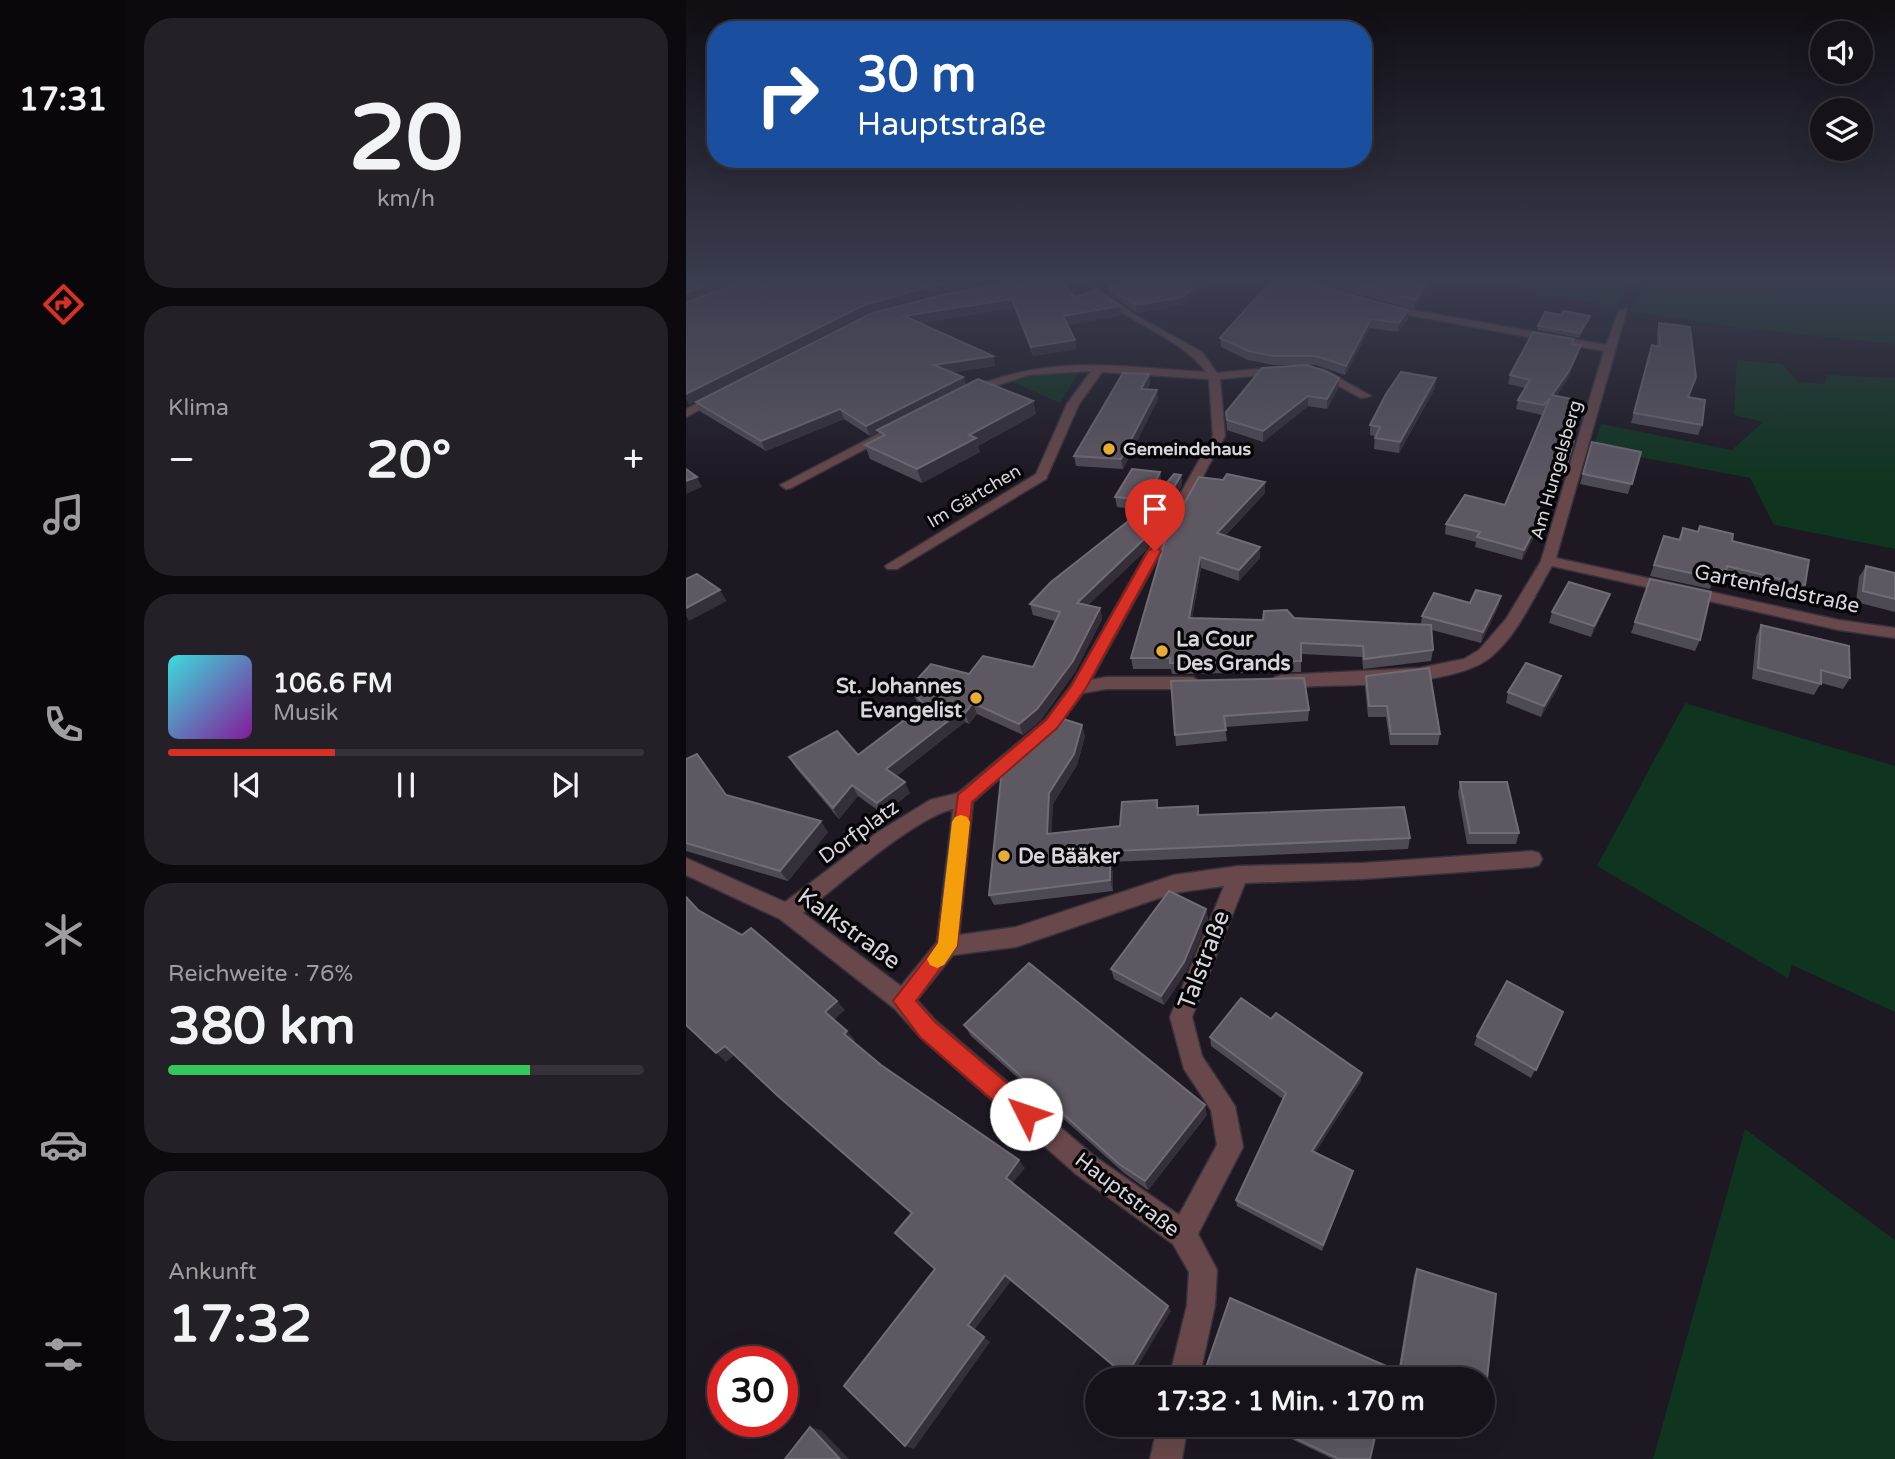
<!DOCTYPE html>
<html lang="de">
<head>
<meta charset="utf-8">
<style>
  body { margin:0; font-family:"Varela Round",sans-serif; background:#232027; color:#f1f3f6; height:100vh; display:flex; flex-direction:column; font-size:26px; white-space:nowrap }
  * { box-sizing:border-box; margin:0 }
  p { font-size:23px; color:#9e9ea2 }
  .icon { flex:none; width:38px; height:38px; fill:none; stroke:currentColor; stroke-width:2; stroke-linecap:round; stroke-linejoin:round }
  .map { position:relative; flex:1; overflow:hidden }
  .sheet { display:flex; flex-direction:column; gap:18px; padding:18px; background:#0c0a0e; width:560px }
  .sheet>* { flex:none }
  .hud { position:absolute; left:21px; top:21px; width:665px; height:147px; border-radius:28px; box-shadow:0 7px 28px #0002,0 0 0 2px #353239; background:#1a4fa0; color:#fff; overflow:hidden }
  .buttons { position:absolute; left:1124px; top:21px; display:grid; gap:14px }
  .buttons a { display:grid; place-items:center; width:63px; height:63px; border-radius:50%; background:#16121a; box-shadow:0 7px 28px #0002,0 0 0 2px #353239; font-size:35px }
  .speed { position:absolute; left:21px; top:1346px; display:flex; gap:14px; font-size:35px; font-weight:700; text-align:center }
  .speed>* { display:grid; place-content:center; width:91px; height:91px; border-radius:50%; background:#16121a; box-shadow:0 7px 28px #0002,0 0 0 2px #353239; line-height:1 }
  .speed .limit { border:10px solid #d22; background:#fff; color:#111 }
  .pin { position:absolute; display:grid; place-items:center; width:60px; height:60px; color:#fff; margin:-72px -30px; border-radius:50% 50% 50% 0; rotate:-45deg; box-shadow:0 0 7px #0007 }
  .pin .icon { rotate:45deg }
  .me { position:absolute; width:77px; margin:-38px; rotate:311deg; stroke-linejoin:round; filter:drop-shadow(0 0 5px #0008) }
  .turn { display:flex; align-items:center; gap:24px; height:147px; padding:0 35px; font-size:32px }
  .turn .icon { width:91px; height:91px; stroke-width:2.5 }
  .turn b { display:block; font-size:49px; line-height:60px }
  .big { font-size:52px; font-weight:800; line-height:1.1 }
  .sheet .card { flex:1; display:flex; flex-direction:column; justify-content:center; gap:10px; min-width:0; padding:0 24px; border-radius:28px; background:#232027 }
  .sheet .dial { align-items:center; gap:0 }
  .dial b { font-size:91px; line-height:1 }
  .song { display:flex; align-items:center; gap:21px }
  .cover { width:84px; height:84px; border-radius:10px; background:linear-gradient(135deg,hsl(180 70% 55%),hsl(290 70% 35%)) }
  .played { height:7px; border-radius:4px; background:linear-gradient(90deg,#d93025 35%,#353239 35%) }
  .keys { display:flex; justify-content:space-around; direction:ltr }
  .heat { display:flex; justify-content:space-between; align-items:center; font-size:38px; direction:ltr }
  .charge { height:10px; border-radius:5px; background:linear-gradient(90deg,#34c759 76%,#353239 0) }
  .trip { position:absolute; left:399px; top:1367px; width:410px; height:70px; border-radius:35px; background:#16121a; box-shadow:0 7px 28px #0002,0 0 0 2px #353239; font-weight:800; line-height:70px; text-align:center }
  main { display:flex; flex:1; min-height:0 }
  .dock { display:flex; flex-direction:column; width:126px; justify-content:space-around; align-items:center; background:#09070a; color:#9e9ea2 }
  .dock .icon { width:49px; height:49px }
  .dock .on { color:#d93025 }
  .dock b { font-size:32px; color:#f1f3f6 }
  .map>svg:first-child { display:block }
  .green { fill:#0f341f }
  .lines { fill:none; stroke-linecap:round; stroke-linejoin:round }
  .street-casing { stroke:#37323c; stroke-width:3 }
  .street { fill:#68484b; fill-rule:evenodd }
  .wall { fill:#4e4a53 }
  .shaded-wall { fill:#342f39 }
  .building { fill:#5d5862; stroke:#706c75; stroke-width:2 }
  .route { fill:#d93025; stroke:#8d1f18; stroke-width:2 }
  .slow { fill:#f59e0b }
  .poi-dot { fill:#e7ac37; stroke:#060508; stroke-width:2.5 }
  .labels { text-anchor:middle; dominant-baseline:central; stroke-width:7; stroke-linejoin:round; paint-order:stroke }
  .far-poi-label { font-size:18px; font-weight:bold; fill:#d8d5db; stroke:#060508; text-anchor:start }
  .far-street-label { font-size:18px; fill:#d8d5db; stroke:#060508 }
  .street-label { font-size:21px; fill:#d8d5db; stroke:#060508 }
  .poi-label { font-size:21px; font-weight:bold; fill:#d8d5db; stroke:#060508; text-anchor:start }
  .near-street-label { font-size:24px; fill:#d8d5db; stroke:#060508 }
</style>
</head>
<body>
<main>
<nav class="dock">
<b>17:31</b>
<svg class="icon on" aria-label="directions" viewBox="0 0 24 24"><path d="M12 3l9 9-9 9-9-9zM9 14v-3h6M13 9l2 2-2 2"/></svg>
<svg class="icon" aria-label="music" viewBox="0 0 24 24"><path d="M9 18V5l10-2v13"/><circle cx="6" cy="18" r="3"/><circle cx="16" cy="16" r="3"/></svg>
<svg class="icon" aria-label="phone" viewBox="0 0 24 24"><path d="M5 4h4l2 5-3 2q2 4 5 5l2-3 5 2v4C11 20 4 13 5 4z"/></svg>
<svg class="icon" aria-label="climate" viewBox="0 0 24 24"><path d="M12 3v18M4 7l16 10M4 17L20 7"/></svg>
<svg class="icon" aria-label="car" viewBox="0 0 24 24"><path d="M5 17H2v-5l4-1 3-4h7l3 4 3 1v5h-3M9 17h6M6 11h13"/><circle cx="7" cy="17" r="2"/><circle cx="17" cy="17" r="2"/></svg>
<svg class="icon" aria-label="filters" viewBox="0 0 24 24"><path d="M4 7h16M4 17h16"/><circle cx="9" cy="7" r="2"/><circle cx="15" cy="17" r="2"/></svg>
</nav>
<section class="sheet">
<div class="card dial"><b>20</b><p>km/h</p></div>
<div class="card"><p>Klima</p>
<div class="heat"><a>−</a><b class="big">20°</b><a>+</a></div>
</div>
<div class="card">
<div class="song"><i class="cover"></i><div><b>106.6 FM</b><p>Musik</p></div></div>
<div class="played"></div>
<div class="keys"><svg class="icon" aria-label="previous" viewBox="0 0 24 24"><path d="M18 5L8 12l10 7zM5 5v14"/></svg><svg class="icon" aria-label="pause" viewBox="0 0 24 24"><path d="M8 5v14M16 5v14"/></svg><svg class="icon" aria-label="next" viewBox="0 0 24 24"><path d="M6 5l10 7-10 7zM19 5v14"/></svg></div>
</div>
<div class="card"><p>Reichweite · 76%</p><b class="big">380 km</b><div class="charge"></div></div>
<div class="card"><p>Ankunft</p><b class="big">17:32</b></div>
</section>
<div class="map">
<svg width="1209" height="1459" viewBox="0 0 1209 1459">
  <rect width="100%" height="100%" fill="#1d1822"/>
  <g class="green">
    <polygon points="805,280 943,280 930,308"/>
    <polygon points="962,280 1209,280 1209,344 1053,328 944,311"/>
    <polygon points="1051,360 1096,364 1112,382 1138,384 1141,375 1209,378 1209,549 1088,525 1064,478 907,448 915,424 1046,450 1077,422 1048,415"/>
    <polygon points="362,372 392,373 374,403 322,380"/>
    <polygon points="999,703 1209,766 1209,1012 1106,965 1102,978 911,866"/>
    <polygon points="1059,1129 1209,1240 1209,1459 967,1459"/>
  </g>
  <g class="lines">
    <g class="street-casing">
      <g id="street">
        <path d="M396,280h9l14,14 32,22 65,36 15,21 64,-6 5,3 -5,3 -61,6 5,57 -134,244 15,-3h87l8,6 -8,6h-87l-23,4 -26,35 -84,74 -14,133 57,-8 158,-52 64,-9 125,-3 169,-12 7,2 3,6 -3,6 -7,2 -169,12 -118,4 -53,134 10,39 33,50 8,41 -45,87 19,36 -2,35 -16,74h-30l18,-74 2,-33 -16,-28 -97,-70 -156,-137 -25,-28 -115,-90 -94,-44v-17l99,44 93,-70 52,-32 28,-7 87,-73 27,-36 141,-248 -4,-57 -107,-7 -23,32 -33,75 -149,90h-10l-2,-3 151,-92 31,-70 24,-33 -63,4 -61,21 -4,-1v-4c89,-38 150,-24 243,-19 -28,-39 -90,-51 -124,-92zM267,809l-16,133 -36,44 -98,-73c35,-27 111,-95 150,-104zM538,886l-54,131 14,52 27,41 6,35 -38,70 -85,-59 -158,-135 -19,-21 36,-45 63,-8 158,-54z"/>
        <path d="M699,305l221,40 13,-34 8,-2 -71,249 283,62 56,8v10l-56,-8 -287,-64c-18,30 -33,67 -60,90 -32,29 -130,29 -174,30 -14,0 -30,3 -43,-1l-2,-4 2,-4 6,-2 138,-7 45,-9 15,-9 27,-31 35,-58 63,-210 -222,-41 -2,-2z"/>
        <polygon points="629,369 637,369 685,396 675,398 629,373"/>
        <polygon points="30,394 40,396 0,417 0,409"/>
        <polygon points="209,425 219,428 105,488 100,489 94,485"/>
        <polygon points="472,1424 502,1424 496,1459 464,1459"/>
      </g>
    </g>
    <use href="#street" class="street"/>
  </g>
  <g class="wall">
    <polygon points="333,280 389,297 436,315 381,325 389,340 390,349 347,356 328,308 234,323 307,356 309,366 267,372 277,377 280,385 347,401 350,414 292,446 294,452 236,483 184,459 179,445 194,438 192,432 184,436 158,419 80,451 15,412 10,402"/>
    <polygon points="586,280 722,319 712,332 684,328 659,375 630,365 621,365 653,378 652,388 641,409 622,406 577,442 541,430 540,412 615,365 587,365 562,360 535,347 534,338"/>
    <polygon points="616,280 734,280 741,290 728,309"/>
    <polygon points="423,287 497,305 451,313 424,294"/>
    <polygon points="904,316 903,320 893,338 851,330 852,326"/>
    <polygon points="973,323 1002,397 1016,425 1012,435 945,423 966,345 971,346 971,332"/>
    <polygon points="888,339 887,344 892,354 881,380 870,396 890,400 888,409 876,437 888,440 876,481 865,478 850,518 854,519 852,529 836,560 789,547 790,542 759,534 760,524 819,505 856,415 830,409 832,400 839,388 822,384 824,375"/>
    <polygon points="463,374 464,384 461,389 472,399 437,469 390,466 388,456"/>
    <polygon points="749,388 713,453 688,449 689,436 684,435 684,425"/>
    <polygon points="906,442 955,452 942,494 894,484"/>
    <polygon points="474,472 475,483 467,502 474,496 474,491 495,475 496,485 459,551 402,605 414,608 416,619 389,672 355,720 337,735 291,714 283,724 279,722 210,776 224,793 197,814 172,796 153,819 110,768 103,757 172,755 235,707 229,698 224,687 283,674 347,667 369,621 347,615 344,604 456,510 431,507 429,497"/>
    <polygon points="579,493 539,536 574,558 553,581 515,568 506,618 577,620 608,618 735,624 736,616 784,603 815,596 812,607 795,643 746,630 747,650 745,661 677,669 676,657 615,654 615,672 486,674 485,669 447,669 445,658 481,534"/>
    <polygon points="1014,526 1046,541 1119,585 1113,596 1038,577 1035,582 1027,580 1024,589 964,576 978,536 992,540 997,528 1012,532"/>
    <polygon points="1180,566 1209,573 1209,612 1170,602 1173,577"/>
    <polygon points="964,579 1014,640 1009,651 945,633"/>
    <polygon points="920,605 905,637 863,623 866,612"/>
    <polygon points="1075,625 1164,678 1157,689 1135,683 1128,695 1066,679 1070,637"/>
    <polygon points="680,676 754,734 752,745 704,745 700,717 682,717 679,687"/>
    <polygon points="875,676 872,687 855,717 820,703 822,692"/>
    <polygon points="485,681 623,710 622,721 539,727 541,741 490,746"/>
    <polygon points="399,736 391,765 367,804 365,834 434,826 473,808 512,806 513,815 724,838 722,849 424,862 427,873 427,891 308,905 303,895"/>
    <polygon points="0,759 41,795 142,832 102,881 0,851"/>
    <polygon points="774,782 833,833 830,844 781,844 772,793"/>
    <polygon points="520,909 522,919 500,972 478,1005 428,979 425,969"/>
    <polygon points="877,1012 845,1078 788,1045 791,1036"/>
    <polygon points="278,1025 521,1115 462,1190 438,1173 285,1036"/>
    <polygon points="524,1037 675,1081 629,1152 665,1178 636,1251 551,1206 550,1200 597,1099 525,1046"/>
    <polygon points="731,1269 810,1294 799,1398 796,1400 796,1379 729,1379 712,1373 728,1275"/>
    <polygon points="574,1424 692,1424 684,1459 647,1459"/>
  </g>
  <g class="shaded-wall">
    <polygon points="32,280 56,280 0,303 0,293"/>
    <polygon points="278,280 331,280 256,292 181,313 3,405 0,400 0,394 178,305 253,284"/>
    <polygon points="517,280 526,280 497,305 451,313 450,305"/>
    <polygon points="742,281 741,290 728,309 729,300"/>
    <polygon points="326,299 328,308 221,325 218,316"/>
    <polygon points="434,306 436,315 378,326 377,316"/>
    <polygon points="722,310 722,319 712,332 713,323"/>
    <polygon points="904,316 903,320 893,338 894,333"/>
    <polygon points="685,319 684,328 659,375 660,366"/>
    <polygon points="389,340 390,349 347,356 345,347"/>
    <polygon points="895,345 892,354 881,380 864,404 866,395"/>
    <polygon points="307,356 309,366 251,375 248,365"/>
    <polygon points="463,374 464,384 456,398 455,389"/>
    <polygon points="277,377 280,386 184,436 180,426"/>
    <polygon points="653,378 652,388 641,409 641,399"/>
    <polygon points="750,378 749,388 713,453 714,442"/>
    <polygon points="471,390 472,399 437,469 435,459"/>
    <polygon points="622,396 622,406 577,442 577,431"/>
    <polygon points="890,400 888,409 873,447 875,437"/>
    <polygon points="347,401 350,414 292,446 294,452 236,483 231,469 283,435"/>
    <polygon points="154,409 158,419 80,451 75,441"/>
    <polygon points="867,468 865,478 846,528 849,518"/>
    <polygon points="474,472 475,483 463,511 461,500"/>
    <polygon points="495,475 496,485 459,551 394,613 391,603"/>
    <polygon points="11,477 16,487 0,494 0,481"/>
    <polygon points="579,482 579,493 531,544 531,533"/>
    <polygon points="854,519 852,529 836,560 838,550"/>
    <polygon points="574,547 574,558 553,581 553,570"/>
    <polygon points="514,557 515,568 504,629 503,618"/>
    <polygon points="34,590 41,601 3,621 0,616 0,608"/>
    <polygon points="924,594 920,605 905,637 908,626"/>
    <polygon points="815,596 812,607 795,643 797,632"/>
    <polygon points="414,608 416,619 389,672 355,720 337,735 333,724"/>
    <polygon points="875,676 872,687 855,717 858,706"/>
    <polygon points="287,703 291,714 283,724 279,713"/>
    <polygon points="275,711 279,722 206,780 200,769"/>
    <polygon points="396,725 399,736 391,765 367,804 365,845 361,834 363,793"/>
    <polygon points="219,782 224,793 197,814 191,803"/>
    <polygon points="166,785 172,796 153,819 147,808"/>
    <polygon points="135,821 142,832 102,881 94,871"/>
    <polygon points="424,862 427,873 427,891 424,880"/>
    <polygon points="520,909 522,919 500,972 478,1005 475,996"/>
    <polygon points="151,1001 159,1010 147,1021 139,1012"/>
    <polygon points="161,1031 169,1040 166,1043 158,1034"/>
    <polygon points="39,1046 49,1055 40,1062 30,1053"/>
    <polygon points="676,1073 675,1081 626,1158 626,1151"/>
    <polygon points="519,1105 521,1115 462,1190 459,1181"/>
    <polygon points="333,1160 339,1168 325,1185 320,1178"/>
    <polygon points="667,1171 665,1178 636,1251 637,1245"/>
    <polygon points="319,1275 325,1281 289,1329 304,1342 228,1449 219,1446 282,1325"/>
    <polygon points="482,1306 485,1311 444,1379 443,1379 440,1376"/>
    <polygon points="124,1427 135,1430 163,1459 154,1459"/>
  </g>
  <g class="building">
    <polygon points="0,280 32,280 0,293"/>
    <polygon points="57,280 278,280 253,284 178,305 0,394 0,303"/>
    <polygon points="333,280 375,280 389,297 410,290 434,306 377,316 389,340 345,347 326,299 218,316 307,356 248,365 277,377 180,426 154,409 75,441 10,402 186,313 255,295"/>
    <polygon points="442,280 517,280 496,297 450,305 423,287"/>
    <polygon points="586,280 611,280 722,310 713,323 685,319 660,366 630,356 587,356 562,351 534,338"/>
    <polygon points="651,280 734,280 742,281 729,300"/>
    <polygon points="877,311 904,316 894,333 852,326 859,312 875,315"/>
    <polygon points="973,323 1004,327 1010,377 1002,397 1019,400 1016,425 948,413 966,345 974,347"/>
    <polygon points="847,332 888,339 886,344 895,345 883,371 866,395 890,400 875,437 888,440 879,471 867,468 849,518 854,519 838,550 791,537 794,532 760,524 779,495 819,505 864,398 858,405 832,400 844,380 824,375"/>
    <polygon points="620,365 639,371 653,378 641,399 622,396 577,431 541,420 540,412 576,368"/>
    <polygon points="715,372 750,378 714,442 689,438 694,427 684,425 700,394"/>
    <polygon points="437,373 463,374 455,389 471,390 435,459 388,456"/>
    <polygon points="292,379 347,401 283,435 290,438 231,469 179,445 199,435 191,430"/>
    <polygon points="906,442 955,452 946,484 897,474"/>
    <polygon points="0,469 11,477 0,481"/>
    <polygon points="446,469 474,472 461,500 429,497"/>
    <polygon points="488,474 495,475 457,540 391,603 414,608 387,661 351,709 333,724 287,703 279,713 275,711 200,769 219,782 191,803 166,785 147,808 103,757 151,731 172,755 238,705 224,687 245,664 283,674 297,656 347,667 374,612 344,604 365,582 478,493 474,491"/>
    <polygon points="541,474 579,482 531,533 574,547 553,570 514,557 503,618 577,620 578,611 601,610 608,618 745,625 747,650 678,659 677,646 615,643 615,661 484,663 484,658 445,658 481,534 513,477 537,480"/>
    <polygon points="1014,526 1047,534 1046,541 1123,560 1119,585 1041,566 1040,571 1031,569 1028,578 968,565 978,536 994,540 997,528 1012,532"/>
    <polygon points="1180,566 1209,573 1209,599 1177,591"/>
    <polygon points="11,574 34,590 0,608 0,579"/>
    <polygon points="964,579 1025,592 1014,640 949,622"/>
    <polygon points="883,582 924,594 908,626 866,612"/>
    <polygon points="790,590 815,596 797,632 736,616 748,593 784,603"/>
    <polygon points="1075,625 1163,646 1164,678 1135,670 1135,684 1072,668"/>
    <polygon points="840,663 875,676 858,706 822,692"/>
    <polygon points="743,668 754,734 705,734 701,706 683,706 680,676"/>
    <polygon points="618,678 623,710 538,716 540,730 489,735 485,681"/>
    <polygon points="371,717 396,725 388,754 363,793 361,834 434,826 436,802 471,800 471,808 512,806 512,815 718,807 724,838 404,852 424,862 424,880 303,895 316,768"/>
    <polygon points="11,754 40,795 135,821 94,871 0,843 0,759"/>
    <polygon points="774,782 821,782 833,833 784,833"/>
    <polygon points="483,891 520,909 498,962 475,996 425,969"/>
    <polygon points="0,897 12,910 56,935 65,928 151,1001 139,1012 161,1031 158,1034 195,1065 333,1160 320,1178 482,1306 440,1376 319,1275 282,1325 298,1337 219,1446 158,1386 249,1269 209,1233 226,1213 92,1096 39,1046 30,1053 0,1025"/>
    <polygon points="343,963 519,1105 459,1181 433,1164 278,1025"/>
    <polygon points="821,981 877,1012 850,1070 791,1036"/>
    <polygon points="555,998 585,1019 590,1013 676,1073 626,1151 667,1171 637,1245 550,1200 600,1093 524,1037"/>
    <polygon points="731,1269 810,1294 799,1398 796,1397 796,1379 743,1379 714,1369"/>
    <polygon points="544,1298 705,1368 703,1379 516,1379"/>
    <polygon points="579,1424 692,1424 684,1459 653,1459"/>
    <polygon points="124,1427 154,1459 99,1459"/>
  </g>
  <linearGradient id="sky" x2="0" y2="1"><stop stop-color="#100d13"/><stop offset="0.58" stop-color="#3a3d4f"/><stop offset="1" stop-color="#3a3d4f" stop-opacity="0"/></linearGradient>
  <rect width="1209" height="484" fill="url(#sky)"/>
  <polygon class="route" points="469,547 475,551 400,688 371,728 286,802 271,946 230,1001 249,1022 348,1106 351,1114 348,1122 340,1125 332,1122 234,1037 207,1001 252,943 272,795 360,720 386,685 462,551"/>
  <polygon class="slow" points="275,815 281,817 284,822 271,946 258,965 251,968 244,965 241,959 252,943 266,822 269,817"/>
  <g class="poi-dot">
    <circle cx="423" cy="449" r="7"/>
    <circle cx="476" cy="651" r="7"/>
    <circle cx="290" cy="698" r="7"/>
    <circle cx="318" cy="856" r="7"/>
  </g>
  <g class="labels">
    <g class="far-poi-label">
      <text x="437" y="449">Gemeindehaus</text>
    </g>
    <g class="far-street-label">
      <text transform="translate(870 470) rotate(-74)">Am Hungelsberg</text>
      <text transform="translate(288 496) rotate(-31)">Im Gärtchen</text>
    </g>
    <g class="street-label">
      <text transform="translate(1091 589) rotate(12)">Gartenfeldstraße</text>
      <text transform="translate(173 832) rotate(-36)">Dorfplatz</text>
      <text transform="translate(441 1195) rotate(37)">Hauptstraße</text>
    </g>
    <g class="poi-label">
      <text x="490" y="639">La Cour<tspan x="490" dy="24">Des Grands</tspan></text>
      <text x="276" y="686" text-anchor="end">St. Johannes<tspan x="276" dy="24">Evangelist</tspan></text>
      <text x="332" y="856">De Bääker</text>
    </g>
    <g class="near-street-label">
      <text transform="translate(163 929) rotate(36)">Kalkstraße</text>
      <text transform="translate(518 960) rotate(-69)">Talstraße</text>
    </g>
  </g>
</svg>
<div class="buttons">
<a><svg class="icon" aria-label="sound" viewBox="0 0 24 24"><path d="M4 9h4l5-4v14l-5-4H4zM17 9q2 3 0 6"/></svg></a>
<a><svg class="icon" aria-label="layers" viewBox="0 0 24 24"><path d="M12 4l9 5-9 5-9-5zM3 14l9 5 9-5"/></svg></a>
</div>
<div class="speed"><div class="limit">30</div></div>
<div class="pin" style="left:469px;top:551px;background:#d93025"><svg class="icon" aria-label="arrive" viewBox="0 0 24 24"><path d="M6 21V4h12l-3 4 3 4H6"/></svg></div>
<svg class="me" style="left:340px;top:1114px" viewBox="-20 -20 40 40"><circle r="19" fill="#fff"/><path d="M0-13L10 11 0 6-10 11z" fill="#d93025"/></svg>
<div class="trip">17:32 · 1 Min. · 170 m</div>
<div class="hud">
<div class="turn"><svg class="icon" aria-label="right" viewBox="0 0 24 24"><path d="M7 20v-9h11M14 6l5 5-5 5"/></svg><div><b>30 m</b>Hauptstraße</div></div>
</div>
</div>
</main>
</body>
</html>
